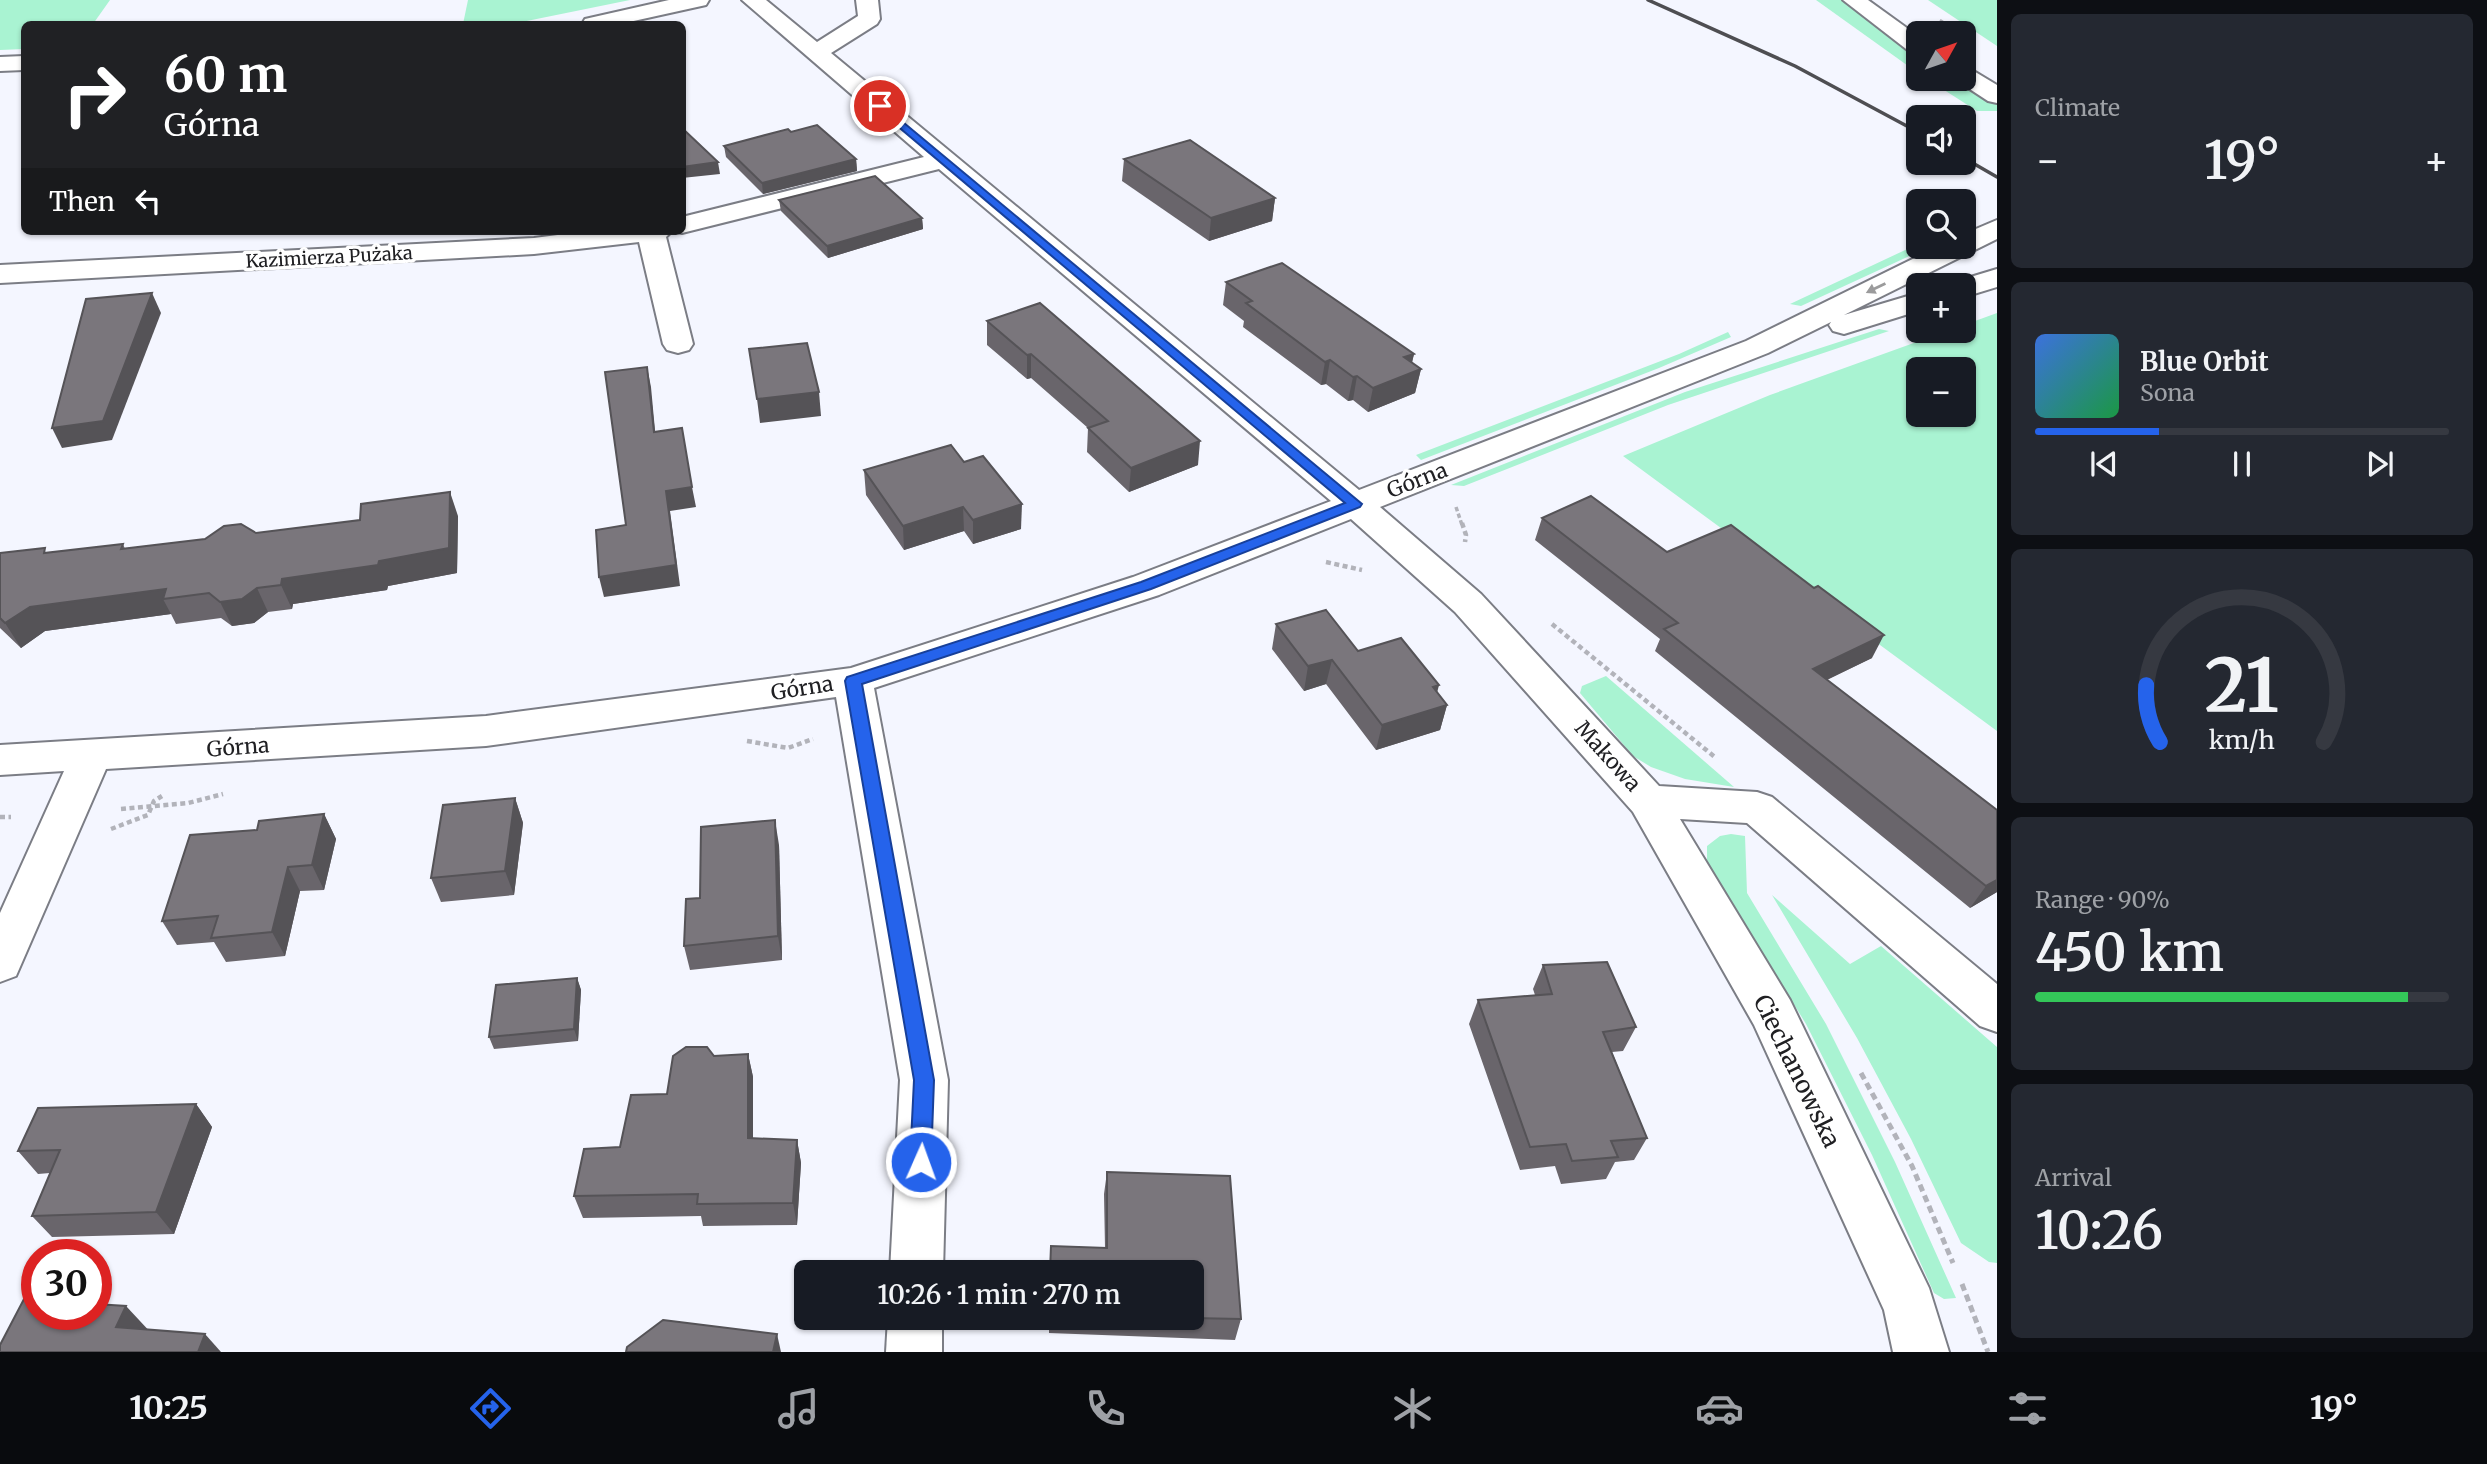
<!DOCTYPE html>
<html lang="en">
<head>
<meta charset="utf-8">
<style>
  body { margin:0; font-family:Merriweather,serif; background:#242831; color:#f1f3f6; height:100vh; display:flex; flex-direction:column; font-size:26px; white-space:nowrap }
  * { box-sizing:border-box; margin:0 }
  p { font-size:23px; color:#9ea1a6 }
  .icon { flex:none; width:38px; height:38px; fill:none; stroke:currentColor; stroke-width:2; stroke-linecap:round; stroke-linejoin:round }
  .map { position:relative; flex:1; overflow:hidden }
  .panel { display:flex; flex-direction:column; gap:14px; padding:14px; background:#0d0f14; width:490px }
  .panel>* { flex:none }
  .hud { position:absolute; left:21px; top:21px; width:665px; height:214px; border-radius:10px; box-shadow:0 2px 5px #0004; background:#202124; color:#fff; overflow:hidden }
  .needle { width:46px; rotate:50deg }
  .buttons { position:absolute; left:1906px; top:21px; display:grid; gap:14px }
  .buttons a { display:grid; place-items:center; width:70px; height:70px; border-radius:10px; background:#171b24; box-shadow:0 2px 5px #0004; font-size:35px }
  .speed { position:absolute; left:21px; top:1239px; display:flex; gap:14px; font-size:35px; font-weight:700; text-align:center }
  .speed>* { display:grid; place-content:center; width:91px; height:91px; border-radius:50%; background:#171b24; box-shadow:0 2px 5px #0004; line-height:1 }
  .speed .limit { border:10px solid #d22; background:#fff; color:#111 }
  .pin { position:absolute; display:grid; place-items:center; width:60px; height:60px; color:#fff; margin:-30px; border:4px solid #fff; border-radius:50%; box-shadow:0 2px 7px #0007 }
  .me { position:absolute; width:77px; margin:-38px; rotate:2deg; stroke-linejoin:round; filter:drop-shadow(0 0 5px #0008) }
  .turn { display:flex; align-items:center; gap:24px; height:147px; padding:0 28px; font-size:32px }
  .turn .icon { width:91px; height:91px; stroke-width:2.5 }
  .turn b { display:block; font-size:49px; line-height:60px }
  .then { display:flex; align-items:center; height:66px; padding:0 28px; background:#0003; gap:14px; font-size:26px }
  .big { font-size:52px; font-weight:600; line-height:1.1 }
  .panel .tile { flex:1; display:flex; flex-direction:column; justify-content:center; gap:10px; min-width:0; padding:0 24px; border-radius:10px; background:#242831 }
  .panel .dial { align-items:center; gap:0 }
  .dial svg { height:182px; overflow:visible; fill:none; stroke:#363941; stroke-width:7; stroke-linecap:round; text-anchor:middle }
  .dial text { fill:#f1f3f6; stroke:none }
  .song { display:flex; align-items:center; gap:21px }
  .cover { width:84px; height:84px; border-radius:10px; background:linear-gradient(135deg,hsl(220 70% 55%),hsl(140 70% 35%)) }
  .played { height:7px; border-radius:4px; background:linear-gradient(90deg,#2563eb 30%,#363941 30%) }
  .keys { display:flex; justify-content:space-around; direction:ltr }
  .heat { display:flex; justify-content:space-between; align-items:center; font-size:38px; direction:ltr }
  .charge { height:10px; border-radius:5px; background:linear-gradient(90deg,#34c759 90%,#363941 0) }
  .trip { position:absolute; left:794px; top:1260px; width:410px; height:70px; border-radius:10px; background:#171b24; box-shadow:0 2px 5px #0004; font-weight:600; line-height:70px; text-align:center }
  .dock { display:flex; height:112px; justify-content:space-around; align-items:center; background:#090b0e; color:#9ea1a6 }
  .dock .icon { width:49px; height:49px }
  .dock .on { color:#2563eb }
  .dock b { font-size:32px; color:#f1f3f6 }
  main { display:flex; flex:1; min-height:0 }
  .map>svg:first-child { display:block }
  .green { fill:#a9f3d2; fill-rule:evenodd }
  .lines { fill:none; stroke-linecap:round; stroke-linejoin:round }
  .minor-casing { stroke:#7b7d85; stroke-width:4 }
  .major-casing { stroke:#7b7d85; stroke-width:4 }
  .path-far3 { stroke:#b2b3ba; stroke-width:2.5; stroke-dasharray:3.5 2.5; stroke-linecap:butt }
  .path-far2 { stroke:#b2b3ba; stroke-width:3.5; stroke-dasharray:4.5 2.5; stroke-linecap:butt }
  .path-far1 { stroke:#b2b3ba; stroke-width:4.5; stroke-dasharray:5 3.5; stroke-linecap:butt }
  .path { stroke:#b2b3ba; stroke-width:5; stroke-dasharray:7 4.5; stroke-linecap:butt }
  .minor { fill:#fff; fill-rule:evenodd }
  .major { fill:#fff; fill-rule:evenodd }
  .rail { stroke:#4e4e52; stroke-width:3.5 }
  .wall { fill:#69656b }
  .shaded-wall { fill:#555357 }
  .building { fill:#7a767c; stroke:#555357; stroke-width:2 }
  .oneway { fill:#9b9b9c }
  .route { fill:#2563eb; stroke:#184099; stroke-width:2 }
  .labels { text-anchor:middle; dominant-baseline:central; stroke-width:7; stroke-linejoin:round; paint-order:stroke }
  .far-street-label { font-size:18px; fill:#202023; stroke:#fff }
  .street-label { font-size:21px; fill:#202023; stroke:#fff }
  .near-street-label { font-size:24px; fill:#202023; stroke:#fff }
</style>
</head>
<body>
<main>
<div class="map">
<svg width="1997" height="1352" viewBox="0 0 1997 1352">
  <rect width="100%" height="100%" fill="#f4f6ff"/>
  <g class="green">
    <polygon points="0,0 110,0 93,24 24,24 24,49 0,50"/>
    <polygon points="468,0 630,0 512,24 463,24"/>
    <polygon points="1816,0 1841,0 1918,53 1918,73"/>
    <polygon points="1929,0 1997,0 1997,46 1928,0"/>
    <polygon points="1927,79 1957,79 1997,103 1997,111 1977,111"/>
    <polygon points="1918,244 1918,247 1929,247 1801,306 1790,304"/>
    <path d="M1997,313v418l-374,-275 147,-61 177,-64h17v-6zM1918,369h46v46h-46z"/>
    <polygon points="1879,329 1889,331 1668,405 1464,486 1451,485 1685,392"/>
    <polygon points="1728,332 1731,337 1659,368 1421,460 1416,455 1679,354"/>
    <polygon points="1606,676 1734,787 1685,779 1651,767 1633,756 1580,693 1582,686"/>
    <polygon points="1731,834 1745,836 1747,893 1826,1024 1895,1162 1956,1298 1944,1299 1934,1293 1872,1155 1806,1024 1707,862 1707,846 1720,836"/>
    <polygon points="1772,895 1850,964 1881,946 1997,1047 1997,1263 1989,1262 1961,1243 1911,1139 1857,1038"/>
  </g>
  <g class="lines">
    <g class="minor-casing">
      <g id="minor">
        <polygon points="669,0 709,0 706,5 620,24 582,24 585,19"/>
        <polygon points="742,0 766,0 817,42 858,16 856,0 878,0 880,19 877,24 831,53 1359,490 1746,341 1937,247 1964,247 1964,234 1997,220 1997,239 1844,315 1918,293 1918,311 1844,334 1833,331 1829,325 1831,322 1768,353 1380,507 1481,594 1659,786 1757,792 1772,797 1997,984 1997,1032 1980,1026 1747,823 1680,819 1790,1000 1929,1288 1949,1352 1893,1352 1884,1310 1754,1025 1633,812 1455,612 1351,519 1159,595 874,688 948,1080 943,1272 890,1272 900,1080 836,697 486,746 106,769 16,976 0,982 0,913 64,771 0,775 0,745 486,716 851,668 1133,577 1331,501 939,169 682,233 673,231 682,231 682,217 924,157"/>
        <polygon points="24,56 24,70 0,71 0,57"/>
        <polygon points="589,231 672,231 666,237 693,344 689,350 678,353 667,350 663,344 639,242 534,254 0,283 0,265 534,238"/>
        <polygon points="1997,269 1997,287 1964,297 1964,285 1951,285 1954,282"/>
        <polygon points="888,1318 942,1318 942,1352 886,1352"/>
      </g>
    </g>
    <g class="major-casing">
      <g id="major">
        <polygon points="1843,0 1868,0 1918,36 1918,54 1910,52"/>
        <polygon points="1964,68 1972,70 1997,85 1997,103 1988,101 1956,80 1964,79"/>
      </g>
    </g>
    <polyline class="path-far3" points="1940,20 1962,33"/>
    <polyline class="path-far2" points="1456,507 1462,525"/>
    <g class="path-far1">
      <polyline points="1462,523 1466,535 1465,542"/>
      <polyline points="1326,562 1362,570"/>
      <polyline points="1552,624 1716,758"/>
      <polyline points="747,741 788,748 813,739"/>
      <polyline points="121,809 188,803 223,794"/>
      <polyline points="0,817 11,817"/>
      <polyline points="111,829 148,815 154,801 162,796"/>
    </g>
    <g class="path">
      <polyline points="1861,1073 1912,1166 1953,1263"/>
      <polyline points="1962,1284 1988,1352"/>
    </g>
    <use href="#minor" class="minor"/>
    <use href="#major" class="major"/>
    <g class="rail">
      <polyline points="1648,0 1795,66 1918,132"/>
      <polyline points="1964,158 1997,177"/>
    </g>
  </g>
  <g class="wall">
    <polygon points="791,132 856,159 857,171 763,194 726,157 724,146"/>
    <polygon points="1124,159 1275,198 1272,221 1209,241 1122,181"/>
    <polygon points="779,200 922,218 923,229 828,258 781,211"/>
    <polygon points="1226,282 1414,354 1412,363 1421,369 1415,393 1368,412 1353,400 1348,401 1326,384 1321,385 1243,327 1244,321 1223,305"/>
    <polygon points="987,321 1198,465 1129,492 1087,452 1088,428 1031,378 1027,379 987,345"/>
    <polygon points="964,462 1021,529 973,544 964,531 904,550 866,495 864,470"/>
    <polygon points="458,516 457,573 388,586 387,590 293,604 292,609 268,612 254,623 232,626 221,618 176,624 171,614 45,631 21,648 0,628 0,553 48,553 123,544 125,549 256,533"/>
    <polygon points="1542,518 1667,552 1872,658 1827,680 1997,810 1997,892 1970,908 1655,651 1660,639 1535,540"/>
    <polygon points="1276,624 1358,651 1437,693 1447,705 1440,730 1376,750 1326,684 1304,691 1272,649"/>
    <polygon points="515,798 523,823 514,895 441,902 431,878"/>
    <polygon points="324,814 336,839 324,890 300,891 285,956 226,962 214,942 177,945 162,921 257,830"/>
    <polygon points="779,845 782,960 690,970 684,946 700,898"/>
    <polygon points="1543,965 1636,1027 1623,1051 1612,1052 1647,1138 1634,1160 1615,1162 1606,1179 1561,1184 1555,1166 1520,1170 1469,1024 1478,1000 1535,995 1533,989"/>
    <polygon points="577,978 581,990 578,1041 494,1049 489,1037"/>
    <polygon points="748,1054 753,1077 753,1138 797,1140 801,1163 797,1225 703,1226 701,1216 583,1218 574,1196 620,1147 667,1094 714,1056"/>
    <polygon points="196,1104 212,1127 174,1234 52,1237 32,1216 50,1173 38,1174 18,1151"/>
    <polygon points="1107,1172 1241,1319 1235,1340 1049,1333 1049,1318 1192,1318 1192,1272 1050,1272 1051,1246 1105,1248 1104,1194"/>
  </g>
  <g class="shaded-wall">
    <polygon points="856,159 857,171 763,194 762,183"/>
    <polygon points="718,162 720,174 682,178 682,167"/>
    <polygon points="1275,198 1272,221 1209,241 1211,218"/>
    <polygon points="922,218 923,229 828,258 827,246"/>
    <polygon points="152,293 161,313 112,440 62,448 52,428"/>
    <polygon points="1031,354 1031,378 1027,379 1027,355"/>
    <polygon points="1414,354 1409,373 1421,369 1415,393 1368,412 1373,388 1404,357"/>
    <polygon points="1330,360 1326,384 1321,385 1325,362"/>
    <polygon points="647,367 651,387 657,452 654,432"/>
    <polygon points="1357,376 1353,400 1348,401 1353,377"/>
    <polygon points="819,392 821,416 760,423 757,399"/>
    <polygon points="1200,441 1198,465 1129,492 1131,468"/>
    <polygon points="692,487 696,507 670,511 680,586 604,597 599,577 666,491"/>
    <polygon points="450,492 458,516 457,573 388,586 387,590 293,604 292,609 281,585 282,579 379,561"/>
    <polygon points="1022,504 1021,529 973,544 973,520"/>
    <polygon points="963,507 964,531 904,550 903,526"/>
    <polygon points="257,588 268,612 254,623 232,626 220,602"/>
    <polygon points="166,589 163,599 171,614 45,631 21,648 5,623 30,607"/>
    <polygon points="1884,635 1872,658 1801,692 1813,669"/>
    <polygon points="1332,660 1326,684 1304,691 1308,666"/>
    <polygon points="1439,685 1433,709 1447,705 1440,730 1376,750 1382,725 1433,687"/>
    <polygon points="515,798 523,823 514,895 505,871"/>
    <polygon points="324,814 336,839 324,890 312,865"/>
    <polygon points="775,820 779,845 782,960 778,936"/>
    <polygon points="288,867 300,891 285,956 272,932"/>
    <polygon points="1997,880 1997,892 1970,908 1986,886"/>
    <polygon points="577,978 581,990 578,1041 574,1029"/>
    <polygon points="748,1054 753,1077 753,1161 748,1138"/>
    <polygon points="196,1104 212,1127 174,1234 156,1212"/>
    <polygon points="797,1140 801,1163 797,1225 793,1203"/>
    <polygon points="126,1306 153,1335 116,1327"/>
    <polygon points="205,1334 221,1352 198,1352"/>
    <polygon points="777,1334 781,1352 773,1352"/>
  </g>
  <g class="building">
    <polygon points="817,125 856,159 762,183 724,146 788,129 791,132"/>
    <polygon points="682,128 718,162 682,167"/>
    <polygon points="1190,140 1275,198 1211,218 1124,159"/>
    <polygon points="875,176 922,218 827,246 779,200"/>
    <polygon points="1282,263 1414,354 1404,357 1421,369 1373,388 1357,376 1353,377 1330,360 1325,362 1246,303 1252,301 1226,282"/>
    <polygon points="152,293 103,421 52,428 86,299"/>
    <polygon points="1040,303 1200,441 1131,468 1088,428 1108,421 1031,354 1027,355 987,321"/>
    <polygon points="807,343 819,392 757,399 749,349"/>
    <polygon points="647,367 654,432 682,428 692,487 666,491 676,565 599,577 596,530 626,525 605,372"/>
    <polygon points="951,445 964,462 983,456 1022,504 973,520 963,507 903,526 864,470"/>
    <polygon points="450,492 449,548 379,561 378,565 282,579 281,585 257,588 242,599 220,602 209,593 163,599 166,589 30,607 5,623 0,618 0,553 45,548 44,553 123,544 121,549 205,539 224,526 241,524 256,533 360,520 361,504"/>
    <polygon points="1591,496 1667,552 1731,525 1814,588 1818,586 1884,635 1813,669 1997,810 1997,880 1986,886 1664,629 1678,623 1542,518"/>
    <polygon points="1326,610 1358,651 1401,638 1439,685 1433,687 1447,705 1382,725 1332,660 1308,666 1276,624"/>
    <polygon points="515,798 505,871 431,878 443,805"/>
    <polygon points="324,814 312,865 288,867 272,932 211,938 218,916 162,921 190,835 257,830 259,821"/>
    <polygon points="775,820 778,936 684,946 686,899 700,898 701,827"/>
    <polygon points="1607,962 1636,1027 1603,1032 1647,1138 1611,1141 1618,1157 1572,1161 1566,1144 1530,1147 1478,1000 1552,994 1543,965"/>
    <polygon points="577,978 574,1029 489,1037 496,985"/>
    <polygon points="686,1047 707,1047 714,1056 748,1054 748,1138 797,1140 793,1203 697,1204 698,1194 574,1196 584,1149 620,1147 631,1095 667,1094 673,1056"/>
    <polygon points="196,1104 156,1212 32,1216 60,1150 18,1151 38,1108"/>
    <polygon points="1107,1172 1230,1176 1241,1319 1192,1318 1192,1272 1050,1272 1051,1246 1107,1248"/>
    <polygon points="24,1299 37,1300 37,1314 96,1314 96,1304 126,1306 116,1327 205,1334 198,1352 0,1352 0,1345"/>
    <polygon points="663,1320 777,1334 773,1352 626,1352 627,1347"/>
  </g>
  <defs><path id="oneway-solid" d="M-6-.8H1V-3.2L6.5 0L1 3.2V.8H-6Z" transform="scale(1.75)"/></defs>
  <use class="oneway" href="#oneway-solid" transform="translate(1876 288) rotate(154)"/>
  <polygon class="route" points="880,103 1362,504 1360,507 1151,589 862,684 934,1080 931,1162 928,1169 921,1172 913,1169 910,1162 914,1080 845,681 847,677 1141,582 1345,503 876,108 876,104"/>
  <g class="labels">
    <g class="far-street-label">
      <text transform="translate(329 257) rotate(-3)">Kazimierza Pużaka</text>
    </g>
    <g class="street-label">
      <text transform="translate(1417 480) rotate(-21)">Górna</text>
      <text transform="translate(802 688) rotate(-9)">Górna</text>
      <text transform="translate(238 747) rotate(-4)">Górna</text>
      <text transform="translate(1608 756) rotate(48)">Makowa</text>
    </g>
    <g class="near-street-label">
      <text transform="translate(1797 1071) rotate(64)">Ciechanowska</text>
    </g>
  </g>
</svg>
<div class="buttons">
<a><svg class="needle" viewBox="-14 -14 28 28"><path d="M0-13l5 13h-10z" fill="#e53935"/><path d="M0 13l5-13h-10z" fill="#9ea1a6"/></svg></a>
<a><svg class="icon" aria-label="sound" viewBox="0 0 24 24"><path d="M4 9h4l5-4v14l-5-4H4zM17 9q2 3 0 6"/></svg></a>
<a><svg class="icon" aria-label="search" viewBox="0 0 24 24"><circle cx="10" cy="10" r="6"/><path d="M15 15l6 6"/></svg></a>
<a>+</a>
<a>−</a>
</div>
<div class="speed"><div class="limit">30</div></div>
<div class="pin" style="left:880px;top:106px;background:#d93025"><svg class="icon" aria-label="arrive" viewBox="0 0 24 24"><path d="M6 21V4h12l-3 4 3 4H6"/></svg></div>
<svg class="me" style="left:921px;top:1162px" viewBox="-20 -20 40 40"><circle r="17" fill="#2563eb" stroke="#fff" stroke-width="3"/><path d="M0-11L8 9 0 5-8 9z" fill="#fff"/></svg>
<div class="trip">10:26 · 1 min · 270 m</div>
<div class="hud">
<div class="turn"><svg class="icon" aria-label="right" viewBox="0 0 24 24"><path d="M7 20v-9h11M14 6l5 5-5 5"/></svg><div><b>60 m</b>Górna</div></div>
<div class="then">Then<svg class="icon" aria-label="left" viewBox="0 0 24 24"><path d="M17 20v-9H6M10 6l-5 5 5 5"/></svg></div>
</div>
</div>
<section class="panel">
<div class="tile"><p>Climate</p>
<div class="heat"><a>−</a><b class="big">19°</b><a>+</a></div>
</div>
<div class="tile">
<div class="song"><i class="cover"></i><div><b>Blue Orbit</b><p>Sona</p></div></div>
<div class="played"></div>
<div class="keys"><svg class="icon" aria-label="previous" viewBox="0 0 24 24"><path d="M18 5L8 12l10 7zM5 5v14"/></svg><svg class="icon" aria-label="pause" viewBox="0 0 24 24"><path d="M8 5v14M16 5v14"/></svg><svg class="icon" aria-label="next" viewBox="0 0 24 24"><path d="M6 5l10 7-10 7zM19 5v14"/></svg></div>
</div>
<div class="tile dial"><svg viewBox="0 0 100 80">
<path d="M14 69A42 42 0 1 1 86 69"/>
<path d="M14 69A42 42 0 0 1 8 44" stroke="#2563eb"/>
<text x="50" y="56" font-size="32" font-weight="700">21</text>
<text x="50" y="72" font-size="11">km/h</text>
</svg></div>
<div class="tile"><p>Range · 90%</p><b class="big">450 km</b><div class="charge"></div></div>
<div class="tile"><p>Arrival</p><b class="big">10:26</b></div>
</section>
</main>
<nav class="dock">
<b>10:25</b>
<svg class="icon on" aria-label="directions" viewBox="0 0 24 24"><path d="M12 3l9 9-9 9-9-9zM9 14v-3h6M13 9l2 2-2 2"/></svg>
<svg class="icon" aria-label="music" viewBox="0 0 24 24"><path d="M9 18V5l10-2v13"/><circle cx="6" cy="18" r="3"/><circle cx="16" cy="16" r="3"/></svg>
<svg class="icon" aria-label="phone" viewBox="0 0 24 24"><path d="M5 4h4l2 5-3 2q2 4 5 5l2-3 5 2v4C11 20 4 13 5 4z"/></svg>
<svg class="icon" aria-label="climate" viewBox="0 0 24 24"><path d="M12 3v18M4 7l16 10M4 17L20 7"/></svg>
<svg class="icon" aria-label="car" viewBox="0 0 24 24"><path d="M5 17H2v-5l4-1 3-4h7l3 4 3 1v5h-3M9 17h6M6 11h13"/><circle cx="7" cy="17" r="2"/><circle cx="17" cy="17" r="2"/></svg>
<svg class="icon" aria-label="filters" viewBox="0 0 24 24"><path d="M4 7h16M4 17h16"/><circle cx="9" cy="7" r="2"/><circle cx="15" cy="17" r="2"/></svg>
<b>19°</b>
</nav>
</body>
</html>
